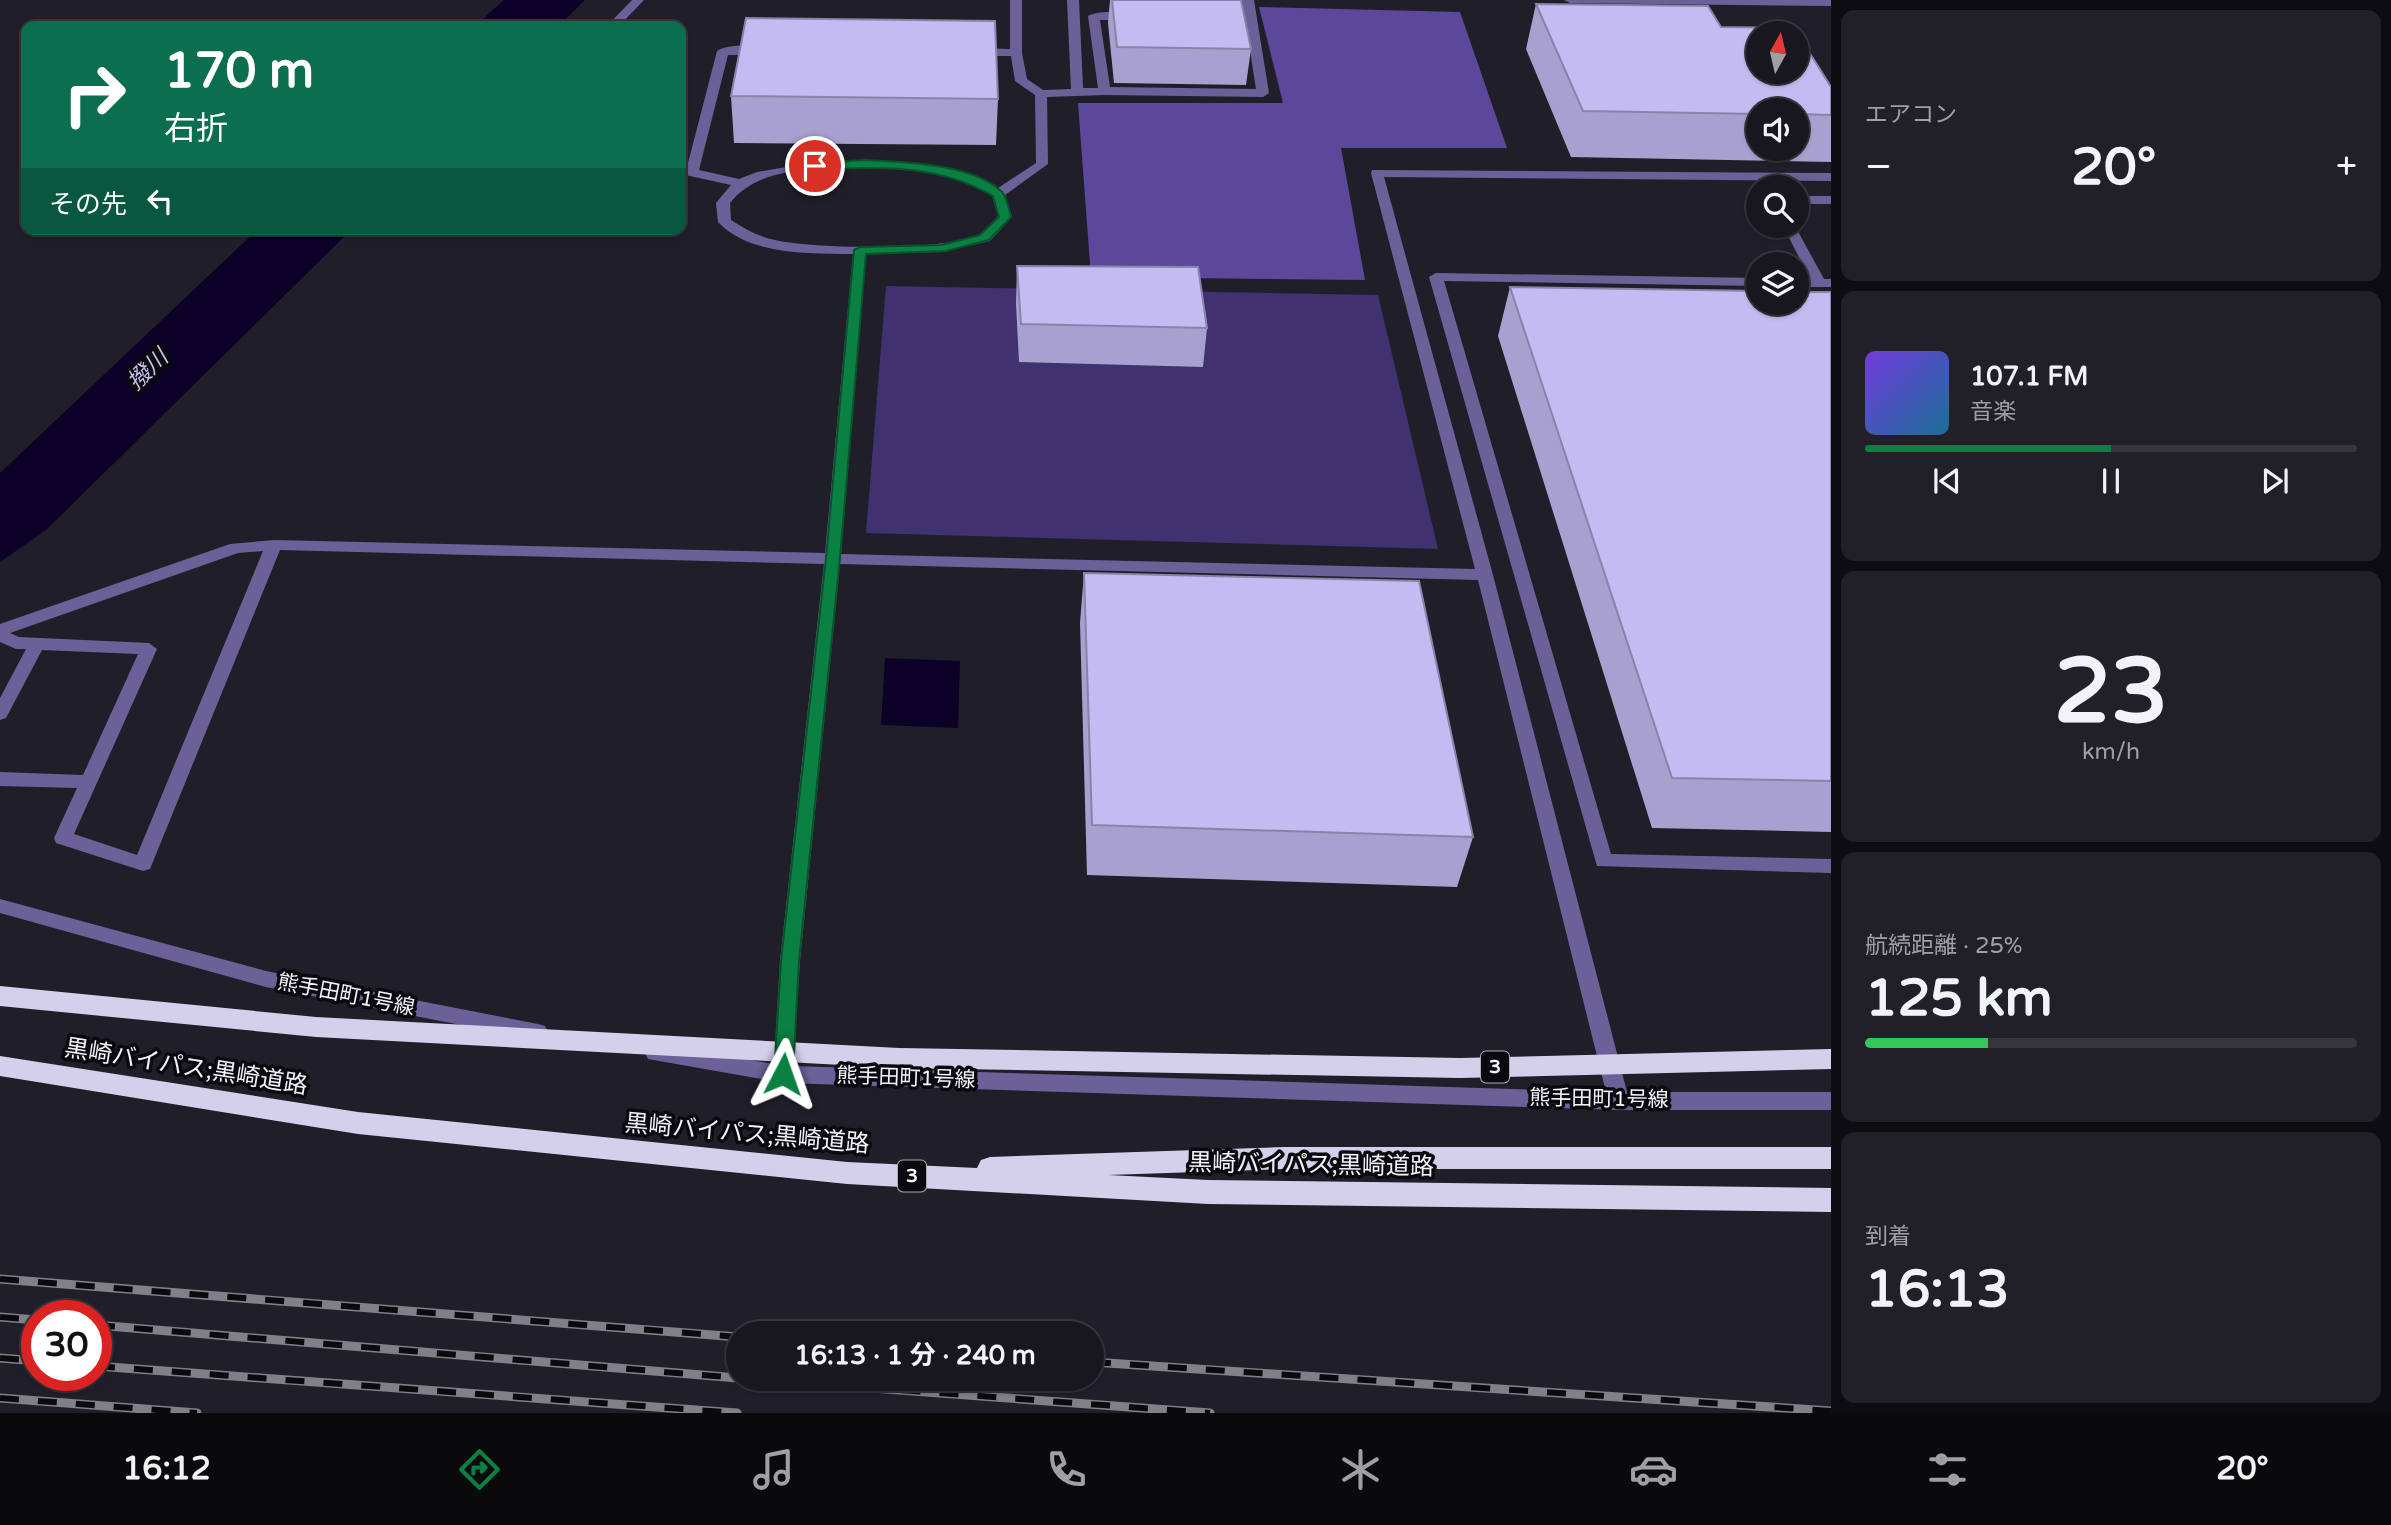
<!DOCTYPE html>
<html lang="ja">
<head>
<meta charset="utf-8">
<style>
  body { margin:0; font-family:"Varela Round","Noto Sans JP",sans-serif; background:#212028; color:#f1f3f6; height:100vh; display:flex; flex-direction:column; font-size:26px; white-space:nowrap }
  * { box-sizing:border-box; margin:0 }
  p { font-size:23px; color:#9f9fa4 }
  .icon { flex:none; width:38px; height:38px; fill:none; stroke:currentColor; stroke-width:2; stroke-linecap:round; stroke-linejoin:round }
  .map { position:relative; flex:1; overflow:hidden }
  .drawer { display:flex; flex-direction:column; gap:10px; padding:10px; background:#0d0d11; width:560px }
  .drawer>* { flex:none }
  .guide { position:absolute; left:21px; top:21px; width:665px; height:214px; border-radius:14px; box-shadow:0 2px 5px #0004,0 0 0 2px #36363d; background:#0b6e4f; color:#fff; overflow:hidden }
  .needle { width:46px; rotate:8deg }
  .tools { position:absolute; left:1746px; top:21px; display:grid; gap:14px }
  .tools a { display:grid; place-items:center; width:63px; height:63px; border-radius:50%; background:#18171f; box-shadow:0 2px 5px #0004,0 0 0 2px #36363d; font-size:35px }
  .speed { position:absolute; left:21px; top:1300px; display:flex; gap:14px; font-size:35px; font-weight:700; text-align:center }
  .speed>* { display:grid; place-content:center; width:91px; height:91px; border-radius:50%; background:#18171f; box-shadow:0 2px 5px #0004,0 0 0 2px #36363d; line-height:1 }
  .speed .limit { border:10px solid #d22; background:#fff; color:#111 }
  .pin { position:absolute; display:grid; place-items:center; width:60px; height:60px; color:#fff; margin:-30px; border:4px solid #fff; border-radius:50%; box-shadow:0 2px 7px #0007 }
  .me { position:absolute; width:77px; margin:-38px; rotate:4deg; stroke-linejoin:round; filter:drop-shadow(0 0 5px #0008) }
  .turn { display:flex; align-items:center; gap:24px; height:147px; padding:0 28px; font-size:32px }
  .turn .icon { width:91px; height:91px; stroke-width:2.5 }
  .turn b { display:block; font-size:49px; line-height:60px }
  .then { display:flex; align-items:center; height:66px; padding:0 28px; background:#0003; gap:14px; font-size:26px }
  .big { font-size:52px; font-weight:700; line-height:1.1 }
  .drawer .tile { flex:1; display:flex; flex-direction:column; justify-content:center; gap:10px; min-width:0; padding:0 24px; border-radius:14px; background:#212028 }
  .drawer .dial { align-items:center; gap:0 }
  .dial b { font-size:91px; line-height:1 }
  .song { display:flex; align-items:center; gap:21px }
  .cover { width:84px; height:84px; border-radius:10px; background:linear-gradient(135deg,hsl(260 70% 55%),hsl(200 70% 35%)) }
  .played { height:7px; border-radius:4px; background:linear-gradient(90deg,#0b8043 50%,#36363d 50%) }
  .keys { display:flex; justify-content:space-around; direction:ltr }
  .heat { display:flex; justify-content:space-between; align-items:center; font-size:38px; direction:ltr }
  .charge { height:10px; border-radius:5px; background:linear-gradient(90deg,#34c759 25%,#36363d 0) }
  .trip { position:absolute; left:726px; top:1321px; width:378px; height:70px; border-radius:35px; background:#18171f; box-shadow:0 2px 5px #0004,0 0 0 2px #36363d; font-weight:700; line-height:70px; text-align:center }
  .tabs { display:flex; height:112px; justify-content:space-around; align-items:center; background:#0a090c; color:#9f9fa4 }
  .tabs .icon { width:49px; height:49px }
  .tabs .active { color:#0b8043 }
  .tabs b { font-size:32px; color:#f1f3f6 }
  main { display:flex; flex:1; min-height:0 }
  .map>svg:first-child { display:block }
  .green { fill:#403170 }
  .forest { fill:#5c489a }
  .water { fill:#0c0126 }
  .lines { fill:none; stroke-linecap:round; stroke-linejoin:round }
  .minor { fill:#6b6198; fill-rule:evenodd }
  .highway { fill:#d4d0eb; fill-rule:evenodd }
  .rail-casing { stroke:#818089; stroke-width:9 }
  .rail { stroke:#0a090e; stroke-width:6; stroke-dasharray:19; stroke-linecap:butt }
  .wall { fill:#a8a1d0; fill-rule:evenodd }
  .building { fill:#c3bbf2; stroke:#8883a9; stroke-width:2; fill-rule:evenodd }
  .route { fill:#0b8043; stroke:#07532c; stroke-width:2 }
  .labels { text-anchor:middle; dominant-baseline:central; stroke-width:7; stroke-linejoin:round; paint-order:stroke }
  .shield { fill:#0a090e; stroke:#aeadb3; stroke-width:2 }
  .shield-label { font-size:19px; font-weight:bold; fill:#f4f3fa }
  .street-label { font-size:21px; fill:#f4f3fa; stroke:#0a090e }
  .water-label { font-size:23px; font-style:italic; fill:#c6c0ed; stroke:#0a090e }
  .near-street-label { font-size:24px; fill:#f4f3fa; stroke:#0a090e }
</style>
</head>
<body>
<main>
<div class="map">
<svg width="1831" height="1413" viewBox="0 0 1831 1413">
  <rect width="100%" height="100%" fill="#201f29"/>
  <polygon class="green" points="886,286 1378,295 1438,549 866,533"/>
  <polygon class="forest" points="1259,7 1460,12 1507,148 1341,148 1365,280 1091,277 1078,103 1283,103"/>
  <g class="water">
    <polygon points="504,0 585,0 559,26 475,26"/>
    <polygon points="258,229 352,229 46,530 0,562 0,473"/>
    <polygon points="885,658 960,661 958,728 881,725"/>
  </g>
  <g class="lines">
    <g class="minor">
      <polygon points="632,0 644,0 619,26 607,26"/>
      <path d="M1010,0h12v53l5,26 16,11 28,-1 -4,-89h12l4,88h15l-10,-72c10,-6 39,-5 49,1l-6,3h-31l10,67 146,2 -14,-89h12l15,93 -6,4 -158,-2 -58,2 1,67 -43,31 7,22 -22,24 -49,11 -75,2 -25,300 634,15 -104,-396 1,-3 459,3v8l-447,-4 109,398 134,517h204v18h-212l-836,-27 -135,-24 -3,-6 3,-6 7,-3 119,20 6,-103 44,-397 -544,-14 -130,319 -7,2 -87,-28 -2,-5 23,-50 -77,-2v-14l83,3 55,-121 -96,-4 -36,68 -6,2v-22l26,-49h-10l-16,-7v-18l230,-80 44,-4 551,13 28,-299c-43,-1 -103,2 -135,-32l-2,-19 15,-18 -50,-11v-8l6,1 30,-116c9,-7 41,-7 50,0l-6,4h-33l-29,115 40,9 18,-7 47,-8 56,-4 50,2 50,10 38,16 38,-25 -1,-68 -20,-14 -4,-25h-37l-6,-4 6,-4 36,1zM860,168c48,0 90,4 132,28l6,20c-5,6 -12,16 -19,19 -32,16 -167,14 -204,5 -16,-3 -30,-11 -44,-20l-1,-17c28,-37 87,-34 130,-35zM263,551l-126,304 -63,-21 83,-185 -8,-6 -130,-6 -9,-4 228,-80zM840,564l638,16 128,512 -813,-26 7,-105z"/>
      <polygon points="1564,0 1831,0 1831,6 1570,3"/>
      <rect x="1797" y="196" width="34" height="8"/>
      <polygon points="1783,226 1795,226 1824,279 1831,279 1831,287 1797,287 1797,279 1810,279"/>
      <polygon points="1436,273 1759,278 1759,286 1444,281 1611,854 1831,859 1831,873 1597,866 1429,277"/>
      <polygon points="0,899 266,971 538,1024 545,1026 548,1032 545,1038 538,1040 266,987 0,913"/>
    </g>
    <g class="highway">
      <polygon points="0,986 316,1017 899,1048 1460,1058 1831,1049 1831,1069 1460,1078 899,1068 316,1037 0,1006"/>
      <polygon points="0,1056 358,1112 847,1162 977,1168 981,1160 990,1157 1284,1147 1831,1147 1831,1169 1284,1169 1108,1175 1208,1180 1831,1188 1831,1212 1208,1204 847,1184 358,1134 0,1076"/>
    </g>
    <g class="rail-casing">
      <g id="rail">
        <polyline points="0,1279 738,1337"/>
        <polyline points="0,1317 37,1320"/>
        <polyline points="96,1325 738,1378"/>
        <polyline points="0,1358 37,1361"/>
        <polyline points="1092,1362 1831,1411"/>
        <polyline points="96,1366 737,1413"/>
        <polyline points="750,1379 1210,1413"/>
        <polyline points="0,1398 197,1413"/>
      </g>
    </g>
    <use href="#rail" class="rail"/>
  </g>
  <g class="wall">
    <polygon points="1110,0 1241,0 1251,49 1246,85 1114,83 1108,23"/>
    <path d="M1536,4l185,23 110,60v75l-260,-5 -45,-108zM1759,110h38v39h-38z"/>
    <polygon points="731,96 998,99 996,145 734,143"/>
    <polygon points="1017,266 1207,328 1203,367 1019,362 1016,304"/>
    <polygon points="1510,287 1831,292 1831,832 1652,828 1498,336"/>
    <polygon points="1084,573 1473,837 1457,887 1087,875 1080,623"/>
  </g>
  <g class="building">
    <polygon points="1112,0 1241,0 1251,49 1117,47"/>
    <path d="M1536,4l172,2 13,21 73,1 37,59v28l-34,-1v-4h-38v4l-176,-3zM1759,33h38v39h-38z"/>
    <polygon points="746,18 995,21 998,99 731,96"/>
    <polygon points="1017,266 1198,267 1207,328 1021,324"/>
    <polygon points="1510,287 1759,291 1759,303 1797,303 1797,292 1831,292 1831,781 1672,778"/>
    <polygon points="1084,573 1419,581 1473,837 1092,825"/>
  </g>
  <path class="route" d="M865,160c38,2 108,3 137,32 5,5 7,18 9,25l-22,23 -43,11 -80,3 -26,304 -41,403 -6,113 -3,5h-13l-3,-5 7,-113 45,-403 28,-308 6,-3 81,-2 39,-10 19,-18 -6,-21c-55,-32 -117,-30 -178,-26l-6,-4 6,-3z"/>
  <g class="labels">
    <g class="shield">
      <rect x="1481" y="1051.5" width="28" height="31" rx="5"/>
      <rect x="898" y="1160.5" width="28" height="31" rx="5"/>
    </g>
    <g class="shield-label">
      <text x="1495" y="1067">3</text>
      <text x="912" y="1176">3</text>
    </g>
    <g class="street-label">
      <text transform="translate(346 995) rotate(11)">熊手田町1号線</text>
      <text transform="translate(906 1078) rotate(2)">熊手田町1号線</text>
      <text transform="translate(1599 1099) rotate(1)">熊手田町1号線</text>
    </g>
    <g class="water-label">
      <text transform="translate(148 370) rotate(-44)">撥川</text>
    </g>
    <g class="near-street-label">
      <text transform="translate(186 1067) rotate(9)">黒崎バイパス;黒崎道路</text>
      <text transform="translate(747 1134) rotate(5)">黒崎バイパス;黒崎道路</text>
      <text transform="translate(1311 1165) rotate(1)">黒崎バイパス;黒崎道路</text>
    </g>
  </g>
</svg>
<div class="tools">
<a><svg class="needle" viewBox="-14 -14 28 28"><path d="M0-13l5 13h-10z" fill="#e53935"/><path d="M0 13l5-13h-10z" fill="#9f9fa4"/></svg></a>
<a><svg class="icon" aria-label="sound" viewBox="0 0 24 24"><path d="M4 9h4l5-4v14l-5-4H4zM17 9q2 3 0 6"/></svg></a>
<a><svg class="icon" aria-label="search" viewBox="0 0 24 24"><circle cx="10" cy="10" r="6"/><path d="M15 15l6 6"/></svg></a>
<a><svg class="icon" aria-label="layers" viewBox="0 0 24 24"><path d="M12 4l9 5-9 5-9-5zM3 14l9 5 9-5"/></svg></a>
</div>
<div class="speed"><div class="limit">30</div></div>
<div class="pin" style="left:815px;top:166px;background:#d93025"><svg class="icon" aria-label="arrive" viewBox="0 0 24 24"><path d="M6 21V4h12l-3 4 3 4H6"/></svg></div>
<svg class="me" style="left:783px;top:1074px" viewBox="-20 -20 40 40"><path d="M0-17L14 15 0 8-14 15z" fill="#0b8043" stroke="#fff" stroke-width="4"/></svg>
<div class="trip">16:13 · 1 分 · 240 m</div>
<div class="guide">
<div class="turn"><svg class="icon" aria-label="right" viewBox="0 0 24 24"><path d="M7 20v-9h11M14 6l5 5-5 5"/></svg><div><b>170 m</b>右折</div></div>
<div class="then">その先<svg class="icon" aria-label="left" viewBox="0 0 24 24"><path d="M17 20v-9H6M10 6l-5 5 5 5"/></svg></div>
</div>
</div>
<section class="drawer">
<div class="tile"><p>エアコン</p>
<div class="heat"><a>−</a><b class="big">20°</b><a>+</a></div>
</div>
<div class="tile">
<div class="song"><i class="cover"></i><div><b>107.1 FM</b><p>音楽</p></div></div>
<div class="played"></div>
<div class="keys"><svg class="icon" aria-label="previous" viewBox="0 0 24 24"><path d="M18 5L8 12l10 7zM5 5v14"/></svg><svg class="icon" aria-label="pause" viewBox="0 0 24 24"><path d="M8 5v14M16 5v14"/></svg><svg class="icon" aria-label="next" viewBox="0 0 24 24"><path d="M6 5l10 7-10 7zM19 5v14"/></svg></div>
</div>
<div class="tile dial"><b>23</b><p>km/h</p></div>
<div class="tile"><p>航続距離 · 25%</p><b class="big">125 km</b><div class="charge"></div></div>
<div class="tile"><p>到着</p><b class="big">16:13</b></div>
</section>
</main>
<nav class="tabs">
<b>16:12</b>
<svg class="icon active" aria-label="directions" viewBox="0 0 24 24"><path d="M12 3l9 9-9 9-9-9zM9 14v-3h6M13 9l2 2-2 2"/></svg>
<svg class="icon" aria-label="music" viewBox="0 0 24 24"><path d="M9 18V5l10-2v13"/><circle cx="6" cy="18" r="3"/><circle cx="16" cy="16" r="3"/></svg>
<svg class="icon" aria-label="phone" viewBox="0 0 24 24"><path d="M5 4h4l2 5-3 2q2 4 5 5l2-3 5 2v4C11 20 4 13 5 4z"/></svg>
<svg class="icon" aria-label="climate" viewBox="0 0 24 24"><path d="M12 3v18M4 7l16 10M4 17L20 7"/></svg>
<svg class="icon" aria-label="car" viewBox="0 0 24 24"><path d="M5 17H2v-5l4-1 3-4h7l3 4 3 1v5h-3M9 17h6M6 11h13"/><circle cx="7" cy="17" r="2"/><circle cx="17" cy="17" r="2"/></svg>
<svg class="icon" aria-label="filters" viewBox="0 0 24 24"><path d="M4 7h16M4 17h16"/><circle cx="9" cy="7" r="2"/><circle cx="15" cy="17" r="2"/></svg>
<b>20°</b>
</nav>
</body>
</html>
